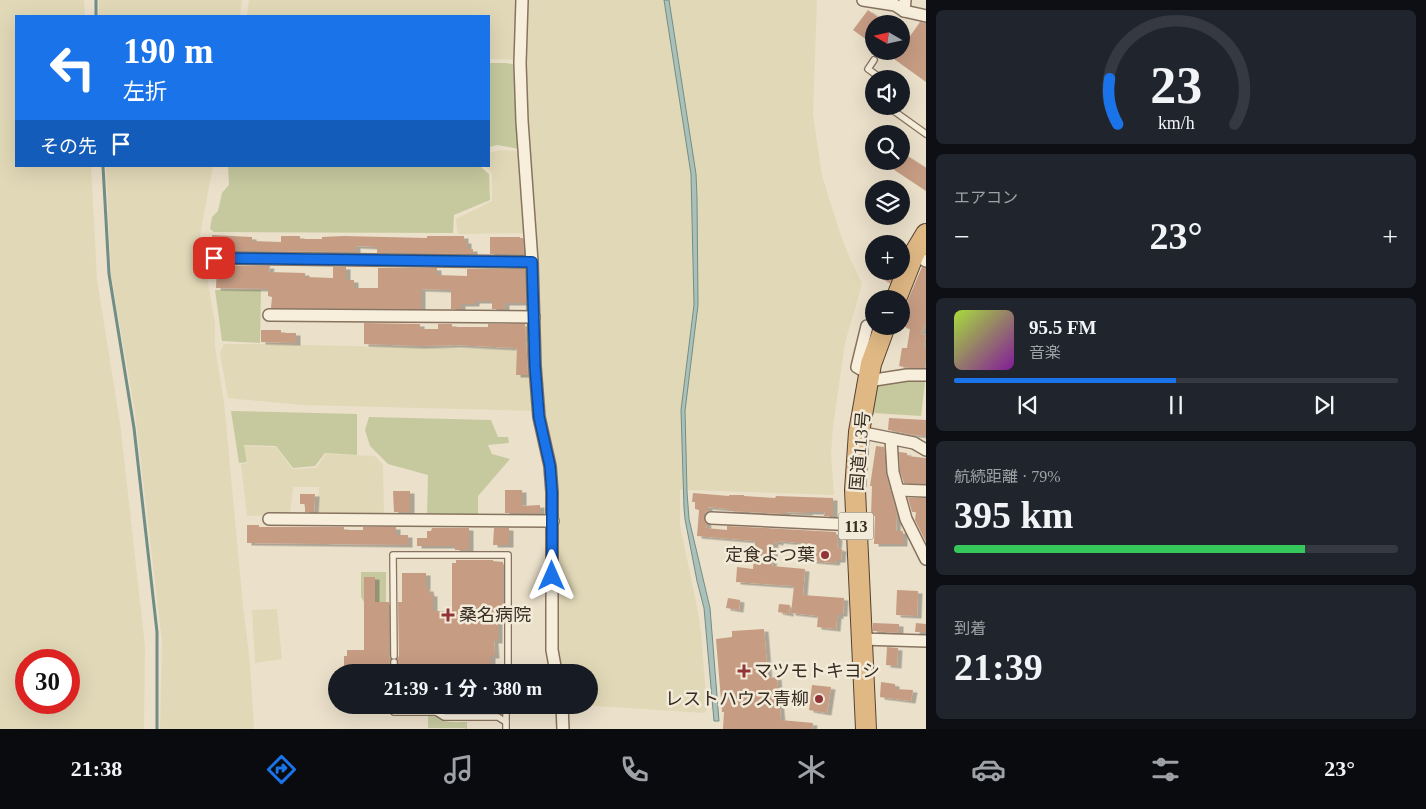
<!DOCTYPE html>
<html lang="ja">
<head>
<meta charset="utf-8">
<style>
  body { margin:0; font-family:"Times New Roman","Noto Sans JP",serif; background:#20242c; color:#f1f3f6; height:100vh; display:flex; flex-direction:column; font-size:19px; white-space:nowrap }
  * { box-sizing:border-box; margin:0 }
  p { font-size:16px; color:#9ea1a6 }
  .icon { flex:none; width:28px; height:28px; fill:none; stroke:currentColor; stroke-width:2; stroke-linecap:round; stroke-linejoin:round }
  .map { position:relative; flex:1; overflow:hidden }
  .details { display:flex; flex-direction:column; gap:10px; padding:10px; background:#0d0f14; width:500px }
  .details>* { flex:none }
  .hud { position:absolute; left:15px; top:15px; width:475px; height:152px; border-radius:0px; box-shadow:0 5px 20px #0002; background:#1a73e8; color:#fff; overflow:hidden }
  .needle { width:32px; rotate:279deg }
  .tools { position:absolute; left:865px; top:15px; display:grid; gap:10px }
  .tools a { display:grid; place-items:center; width:45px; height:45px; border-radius:50%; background:#171b24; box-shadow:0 5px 20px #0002; font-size:25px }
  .speed { position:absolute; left:15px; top:649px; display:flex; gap:10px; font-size:25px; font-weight:700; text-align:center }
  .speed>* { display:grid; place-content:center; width:65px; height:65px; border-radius:50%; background:#171b24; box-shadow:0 5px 20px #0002; line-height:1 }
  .speed .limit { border:8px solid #d22; background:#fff; color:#111 }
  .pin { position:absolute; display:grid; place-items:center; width:42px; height:42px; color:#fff; margin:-21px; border-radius:10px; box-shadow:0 2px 8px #0006 }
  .me { position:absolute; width:55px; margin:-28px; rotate:0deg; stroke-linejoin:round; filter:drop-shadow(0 0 4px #0008) }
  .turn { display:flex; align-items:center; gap:18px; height:105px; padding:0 25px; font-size:22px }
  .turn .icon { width:65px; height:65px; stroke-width:2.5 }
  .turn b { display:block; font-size:35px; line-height:42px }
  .then { display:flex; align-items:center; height:48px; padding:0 25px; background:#0003; gap:10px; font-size:19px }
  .big { font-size:38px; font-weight:700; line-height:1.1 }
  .details .card { flex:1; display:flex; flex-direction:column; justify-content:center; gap:8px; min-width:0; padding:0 18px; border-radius:8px; background:#20242c }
  .details .dial { align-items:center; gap:0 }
  .dial svg { height:130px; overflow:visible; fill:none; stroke:#363941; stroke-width:7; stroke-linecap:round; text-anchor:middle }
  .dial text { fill:#f1f3f6; stroke:none }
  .song { display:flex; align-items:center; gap:15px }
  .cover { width:60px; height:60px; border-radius:8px; background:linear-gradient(135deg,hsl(80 70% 55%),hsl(290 70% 35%)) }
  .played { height:5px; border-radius:2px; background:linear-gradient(90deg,#1a73e8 50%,#363941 50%) }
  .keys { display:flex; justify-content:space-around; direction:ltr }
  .heat { display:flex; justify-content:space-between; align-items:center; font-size:28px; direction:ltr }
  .charge { height:8px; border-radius:4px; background:linear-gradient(90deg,#34c759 79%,#363941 0) }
  .trip { position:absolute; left:328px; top:664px; width:270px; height:50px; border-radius:25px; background:#171b24; box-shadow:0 5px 20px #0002; font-weight:700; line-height:50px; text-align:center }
  .dock { display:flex; height:80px; justify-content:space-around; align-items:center; background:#090b0e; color:#9ea1a6 }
  .dock .icon { width:35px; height:35px }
  .dock .selected { color:#1a73e8 }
  .dock b { font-size:22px; color:#f1f3f6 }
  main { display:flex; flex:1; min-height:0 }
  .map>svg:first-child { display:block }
  .farmland { fill:#e1d8b7; fill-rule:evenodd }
  .green { fill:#c6c99e }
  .water { fill:#aac0b9; stroke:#718e86 }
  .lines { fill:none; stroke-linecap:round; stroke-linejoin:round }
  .stream { stroke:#718e86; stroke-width:3 }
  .building { fill:#c69c83; filter:url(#shadow) }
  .service-casing { stroke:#87735f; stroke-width:8 }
  .minor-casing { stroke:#87735f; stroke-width:14 }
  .trunk-casing { stroke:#554233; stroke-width:22 }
  .service { stroke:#f7eedc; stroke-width:5.5 }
  .minor { stroke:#f7eedc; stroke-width:11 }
  .trunk { stroke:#dfb884; stroke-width:20 }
  .route-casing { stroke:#114b97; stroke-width:12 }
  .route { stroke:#1a73e8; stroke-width:9 }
  .poi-dot { fill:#913438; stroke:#f3ebd9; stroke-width:2 }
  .labels { text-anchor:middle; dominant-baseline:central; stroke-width:5; stroke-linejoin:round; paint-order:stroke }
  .shield { fill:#f3ebd9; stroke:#706559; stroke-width:1 }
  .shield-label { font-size:16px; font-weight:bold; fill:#382c22 }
  .street-label { font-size:18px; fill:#382c22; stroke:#f3ebd9 }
  .poi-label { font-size:18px; fill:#382c22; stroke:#f3ebd9; text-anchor:end }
</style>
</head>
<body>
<main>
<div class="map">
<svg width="926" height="729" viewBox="0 0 926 729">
  <defs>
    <filter id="shadow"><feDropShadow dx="4.5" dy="2.5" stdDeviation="0" flood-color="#0004"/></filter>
  </defs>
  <rect width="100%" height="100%" fill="#ebe0ca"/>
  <g class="farmland">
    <path d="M0,0h84l1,16h-69v150h75l6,114 23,143 25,223 -1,83h-144zM26,660h43v42h-43z"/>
    <polygon points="99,0 242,0 240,16 99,16"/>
    <polygon points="249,0 517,0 518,60 489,59 489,16 247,16"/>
    <polygon points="526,0 817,0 813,113 817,142 822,176 839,230 849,256 862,284 845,343 833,427 831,453 834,495 689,490 684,489 680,490 680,525 698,612 701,632 707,709 705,713 581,705 589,705 589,672 559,672 525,124"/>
    <polygon points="500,150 519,151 525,233 458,234 456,219 492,201 492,173 484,166 489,166 489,153"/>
    <polygon points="106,166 213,166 200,235 215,324 215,347 224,402 243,606 250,663 254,729 160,729 162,641 135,412 111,274"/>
    <polygon points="224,344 260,344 532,350 536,411 301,405 228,398 220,353"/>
    <polygon points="244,446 276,447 292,469 316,468 326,454 375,456 383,465 384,515 318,515 319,487 293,487 290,514 247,516 241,464 248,463"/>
    <polygon points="277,609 282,659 255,663 252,610"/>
  </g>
  <g class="green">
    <polygon points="489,63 506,63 517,65 519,149 497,145 489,147"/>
    <polygon points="228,166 480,166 489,174 490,200 454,215 453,233 214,232 210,229 212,217 218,211 222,193 229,185"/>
    <polygon points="215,290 261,290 260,343 222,341"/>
    <polygon points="911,380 925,382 921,416 873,413 875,398 879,383"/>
    <polygon points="231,411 357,414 357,455 325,453 315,466 293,468 276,446 244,445 247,462 239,463"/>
    <polygon points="369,417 491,420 498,437 508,437 509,443 488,445 492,454 510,459 478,496 478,516 427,517 428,475 388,464 370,446 365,430"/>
    <polygon points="361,572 386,572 386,602 364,602 361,597"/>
    <polygon points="488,706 488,712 450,713 447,710 450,707"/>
    <path d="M430,714h5c8,10 19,8 32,8v7l-3,-1h-36v-12z"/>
  </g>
  <polygon class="water" points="664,0 669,0 696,174 697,197 698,305 685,411 687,492 689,519 710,608 719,721 714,721 704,608 697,581 685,519 684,508 681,410 694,305 691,174"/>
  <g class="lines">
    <g class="stream">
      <polyline points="96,0 96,16"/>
      <polyline points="103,166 109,274 134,428 157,632 157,729"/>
    </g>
  </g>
  <g class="building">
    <polygon points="868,10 887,24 874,24 874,45 853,30"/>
    <polygon points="920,22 926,23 926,82 883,51 901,51 901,34 908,39"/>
    <polygon points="901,152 926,168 926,191 881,161 901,161"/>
    <polygon points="212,235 252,237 252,241 281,242 281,236 300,236 300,239 322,239 322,237 343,236 427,238 427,236 464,236 464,241 467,241 467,249 473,249 473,254 377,253 377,247 356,246 356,252 215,251 212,250"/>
    <polygon points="490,237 520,237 520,238 523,238 524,254 490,254"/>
    <polygon points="217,266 270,266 269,272 305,273 305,277 333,278 333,267 346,267 346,280 354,280 354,288 378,288 378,268 437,268 437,275 467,276 467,269 525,269 526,303 505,303 505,309 492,309 492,301 475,301 475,304 461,304 461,309 451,309 451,290 421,289 421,309 271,308 272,297 268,296 268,289 216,288"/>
    <polygon points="922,267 926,268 926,323 921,334 926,335 924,346 926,347 926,359 925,368 909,368 899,366 902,348 907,348 910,329 901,325 901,316"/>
    <polygon points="885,271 893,274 890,283 882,279"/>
    <polygon points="364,323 420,324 420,329 438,329 438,324 452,324 452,327 488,327 488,324 525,324 528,375 516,375 517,348 456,345 421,346 364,344"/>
    <polygon points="261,330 281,330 281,333 296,333 296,343 261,342"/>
    <polygon points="889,418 926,420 926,436 915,435 888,430"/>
    <polygon points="876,446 884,447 886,474 897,514 896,531 903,531 903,544 874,544 875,516 871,516 872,486 870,486"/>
    <polygon points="899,452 907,453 907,456 926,458 926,484 904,483 900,471"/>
    <polygon points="505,490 522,490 522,506 540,505 540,513 505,513"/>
    <polygon points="393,491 410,491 410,512 394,512"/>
    <polygon points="693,493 729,496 729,495 744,495 744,496 775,498 776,496 833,498 833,516 824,516 825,512 808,512 808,513 786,512 786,514 729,511 729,509 708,507 708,511 704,514 704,518 707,524 706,528 727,530 727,526 836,532 836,537 838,538 837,548 842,549 841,560 836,560 835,563 812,561 812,553 808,552 809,544 779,541 779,543 774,542 772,566 805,569 803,595 844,598 843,614 839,614 839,617 837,616 836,629 817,627 818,616 791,613 794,586 736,582 737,567 753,569 755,541 697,536 699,510 695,509 695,502 692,502"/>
    <polygon points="300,494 315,494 314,512 305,512 305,504 300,504"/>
    <polygon points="908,498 926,498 926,542 915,520 916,512 912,512"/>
    <polygon points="247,525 259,525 259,527 344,527 344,530 363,530 363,527 396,527 396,535 408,535 408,545 247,543"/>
    <polygon points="432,528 469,528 469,550 455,550 455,546 417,546 417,538 427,538 427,531 431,531"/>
    <polygon points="494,528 509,528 509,545 493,545"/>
    <polygon points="456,560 493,560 493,561 503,562 503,606 498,607 498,641 494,641 495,656 491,656 491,672 399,672 397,659 399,656 398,602 402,602 402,573 426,573 426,589 429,589 430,594 433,594 433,611 452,611 452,563 456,563"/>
    <polygon points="364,577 375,577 375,602 389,602 389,656 390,659 389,672 344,672 344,656 347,656 347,650 364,650"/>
    <polygon points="897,590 918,591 917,616 896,615"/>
    <polygon points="728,598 740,600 739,610 726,608"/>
    <polygon points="779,604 790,605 789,614 778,612"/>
    <polygon points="873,623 899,624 899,633 873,631"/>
    <polygon points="916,623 926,624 926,632 915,632"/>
    <polygon points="764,629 768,678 777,677 781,720 813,723 812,729 723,729 724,712 722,712 716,639 732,637 732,631"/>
    <polygon points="887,647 898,648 897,666 886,665"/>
    <polygon points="881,682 895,684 895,689 913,690 911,701 880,697"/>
    <polygon points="812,685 831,687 827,713 809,710"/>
  </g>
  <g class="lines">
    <g class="service-casing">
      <g id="service">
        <polyline points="874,60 868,69 882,79"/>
        <polyline points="887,106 926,134"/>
        <polyline points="394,656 393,555 508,555 508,672"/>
        <polyline points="394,662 394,672"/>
        <polyline points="394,705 394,712 436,712 444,717 498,717 506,722 506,729"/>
        <polyline points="436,712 439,705"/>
        <polyline points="506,722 506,705"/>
      </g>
    </g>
    <g class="minor-casing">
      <g id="minor">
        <polyline points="522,0 520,63 522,121 532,262 535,366 539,417 550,466 552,492 552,650 556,672"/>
        <polyline points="863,0 895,5 904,11 905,0"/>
        <polyline points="904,11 926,16"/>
        <polyline points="914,254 926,261"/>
        <polyline points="214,258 532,262"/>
        <polyline points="269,315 534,317"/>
        <polyline points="867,326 857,367 869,374"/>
        <polyline points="868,381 907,375 926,375"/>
        <polyline points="859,432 914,443 926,450"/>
        <polyline points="891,439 893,472 906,519 926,559"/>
        <polyline points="898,490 926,491"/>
        <polyline points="711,518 856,525"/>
        <polyline points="269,519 553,521"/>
        <polyline points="861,639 926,641"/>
        <polyline points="562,705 563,729"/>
      </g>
    </g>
    <g class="trunk-casing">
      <g id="trunk">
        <polyline points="896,299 914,254 926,234"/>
        <polyline points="866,729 855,490 859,432 871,364 885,326"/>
      </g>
    </g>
    <use href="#service" class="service"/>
    <use href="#minor" class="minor"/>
    <use href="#trunk" class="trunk"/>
  </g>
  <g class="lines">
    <g class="route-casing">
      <polyline id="route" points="214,258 532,262 535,366 539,417 550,466 552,492 552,576"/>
    </g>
    <use href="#route" class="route"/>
  </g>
  <g class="poi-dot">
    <circle cx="825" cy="555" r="5"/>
    <path d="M445.5 607.5h5v5h5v5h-5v5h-5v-5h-5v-5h5z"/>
    <path d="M741.5 663.5h5v5h5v5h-5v5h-5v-5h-5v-5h5z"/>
    <circle cx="819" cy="699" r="5"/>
  </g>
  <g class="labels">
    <rect class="shield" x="838.5" y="512.5" width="35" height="27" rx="4"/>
    <g class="shield-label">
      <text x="856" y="526">113</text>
    </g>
    <g class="street-label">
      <text transform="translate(860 451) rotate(-85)">国道113号</text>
    </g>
    <g class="poi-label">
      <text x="815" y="555">定食よつ葉</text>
      <text x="459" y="615" text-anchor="start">桑名病院</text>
      <text x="754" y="671" text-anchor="start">マツモトキヨシ</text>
      <text x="809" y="699">レストハウス青柳</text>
    </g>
  </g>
</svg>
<div class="tools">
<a><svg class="needle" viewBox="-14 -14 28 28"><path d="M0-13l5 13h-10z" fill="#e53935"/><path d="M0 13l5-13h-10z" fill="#9ea1a6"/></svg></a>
<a><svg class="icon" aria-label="sound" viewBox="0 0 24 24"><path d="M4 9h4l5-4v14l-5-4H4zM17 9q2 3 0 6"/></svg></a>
<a><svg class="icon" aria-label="search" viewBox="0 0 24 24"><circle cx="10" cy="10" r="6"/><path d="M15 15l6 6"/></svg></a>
<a><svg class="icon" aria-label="layers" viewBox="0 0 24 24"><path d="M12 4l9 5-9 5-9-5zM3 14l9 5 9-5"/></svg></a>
<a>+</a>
<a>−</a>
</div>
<div class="speed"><div class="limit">30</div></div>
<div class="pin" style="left:214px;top:258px;background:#d93025"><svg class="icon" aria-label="arrive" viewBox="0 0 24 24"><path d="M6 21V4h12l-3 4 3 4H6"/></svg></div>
<svg class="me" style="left:552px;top:576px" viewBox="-20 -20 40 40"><path d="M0-17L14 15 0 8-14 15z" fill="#1a73e8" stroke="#fff" stroke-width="4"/></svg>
<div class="trip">21:39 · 1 分 · 380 m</div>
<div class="hud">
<div class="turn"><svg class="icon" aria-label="left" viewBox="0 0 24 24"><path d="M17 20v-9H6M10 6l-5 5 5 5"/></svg><div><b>190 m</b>左折</div></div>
<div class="then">その先<svg class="icon" aria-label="arrive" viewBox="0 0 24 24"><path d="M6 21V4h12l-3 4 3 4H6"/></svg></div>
</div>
</div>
<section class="details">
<div class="card dial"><svg viewBox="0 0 100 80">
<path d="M14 69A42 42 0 1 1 86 69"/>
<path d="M14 69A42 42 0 0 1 9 41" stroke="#1a73e8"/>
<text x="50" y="56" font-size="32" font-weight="700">23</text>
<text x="50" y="72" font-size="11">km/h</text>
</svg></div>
<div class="card"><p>エアコン</p>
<div class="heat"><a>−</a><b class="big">23°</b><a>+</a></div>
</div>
<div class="card">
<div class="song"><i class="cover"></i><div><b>95.5 FM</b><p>音楽</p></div></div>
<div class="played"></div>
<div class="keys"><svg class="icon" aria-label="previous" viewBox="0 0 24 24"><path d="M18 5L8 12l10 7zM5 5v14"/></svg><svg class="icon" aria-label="pause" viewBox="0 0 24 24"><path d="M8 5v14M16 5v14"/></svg><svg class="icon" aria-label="next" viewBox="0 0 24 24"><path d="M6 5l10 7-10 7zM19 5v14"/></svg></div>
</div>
<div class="card"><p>航続距離 · 79%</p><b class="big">395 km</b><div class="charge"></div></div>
<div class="card"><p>到着</p><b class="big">21:39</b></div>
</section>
</main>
<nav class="dock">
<b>21:38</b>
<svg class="icon selected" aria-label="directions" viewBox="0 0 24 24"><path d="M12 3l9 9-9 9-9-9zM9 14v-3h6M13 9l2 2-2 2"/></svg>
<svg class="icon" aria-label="music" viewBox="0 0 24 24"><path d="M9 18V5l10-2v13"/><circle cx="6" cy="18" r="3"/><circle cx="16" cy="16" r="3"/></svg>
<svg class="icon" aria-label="phone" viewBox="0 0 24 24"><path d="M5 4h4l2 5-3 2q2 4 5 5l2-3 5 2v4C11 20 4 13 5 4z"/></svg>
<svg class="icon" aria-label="climate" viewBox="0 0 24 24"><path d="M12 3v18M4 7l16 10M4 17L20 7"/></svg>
<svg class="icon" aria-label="car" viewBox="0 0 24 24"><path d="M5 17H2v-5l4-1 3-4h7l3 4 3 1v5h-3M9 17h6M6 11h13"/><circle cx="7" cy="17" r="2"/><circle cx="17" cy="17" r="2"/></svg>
<svg class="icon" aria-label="filters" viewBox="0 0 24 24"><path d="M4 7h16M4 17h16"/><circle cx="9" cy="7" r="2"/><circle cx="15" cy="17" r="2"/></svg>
<b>23°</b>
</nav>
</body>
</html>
